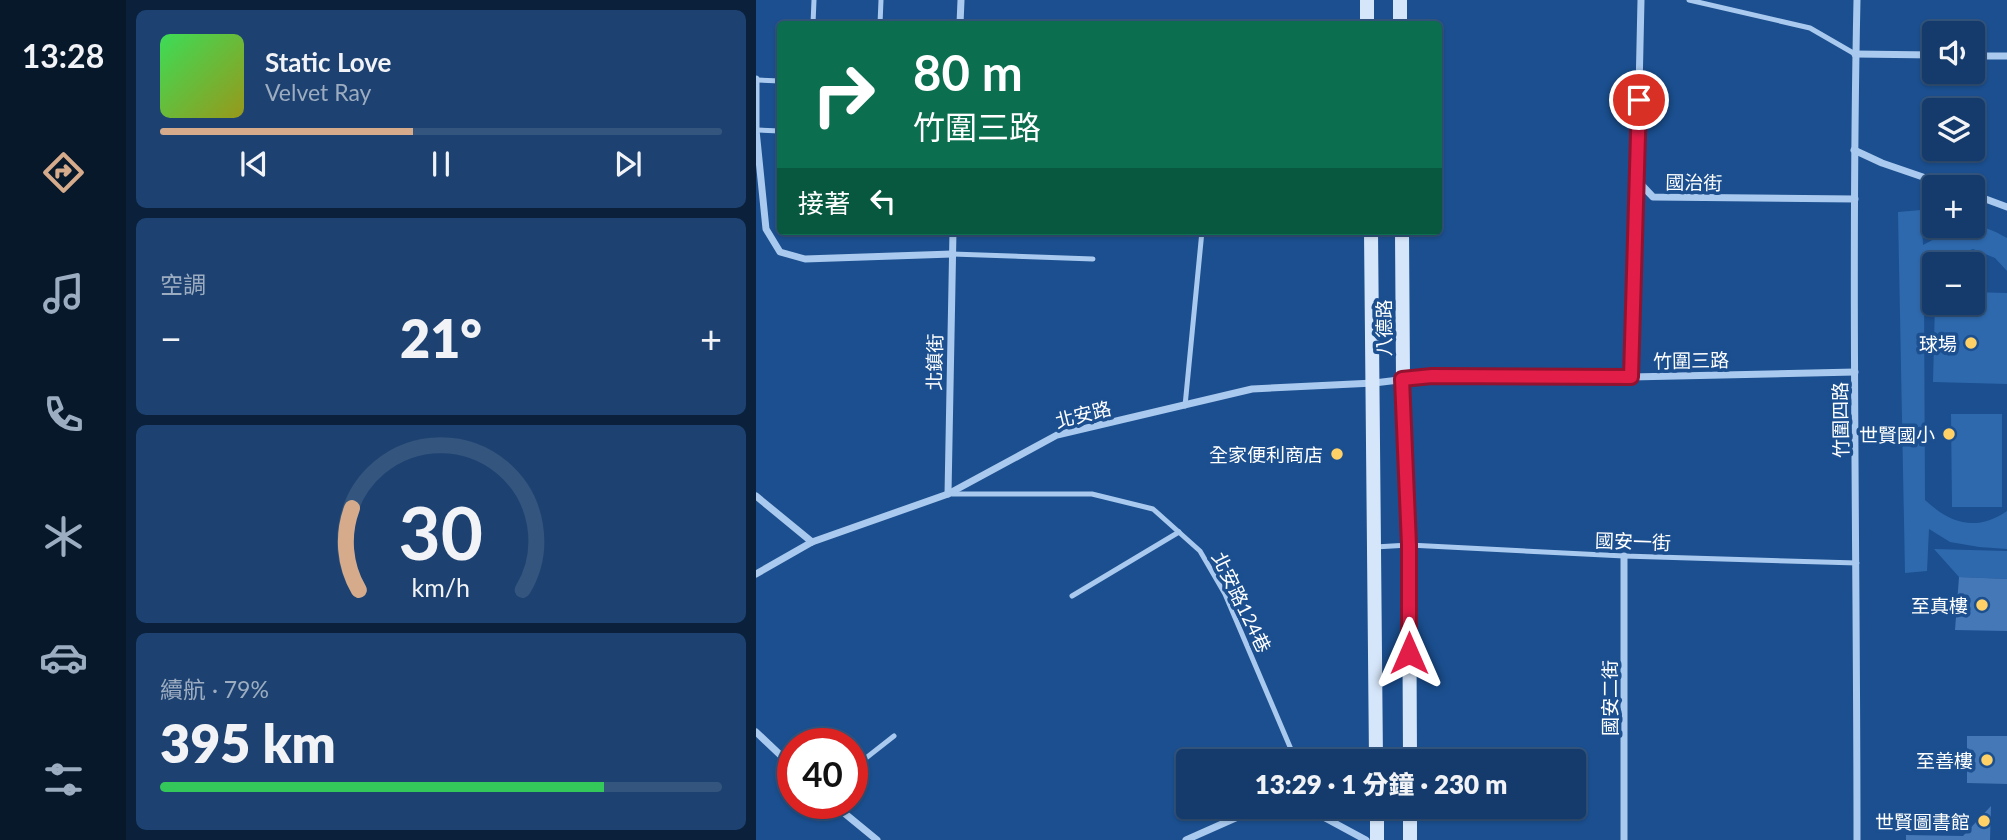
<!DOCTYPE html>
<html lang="zh-TW">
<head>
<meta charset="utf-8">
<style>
  body { margin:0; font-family:Lato,"Noto Sans TC",sans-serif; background:#1d4271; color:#f1f3f6; height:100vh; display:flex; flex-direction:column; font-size:26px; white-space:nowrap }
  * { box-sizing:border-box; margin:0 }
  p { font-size:23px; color:#9dadc1 }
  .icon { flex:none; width:38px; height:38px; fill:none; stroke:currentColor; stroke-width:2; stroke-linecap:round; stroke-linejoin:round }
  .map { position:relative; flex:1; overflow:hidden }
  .side { display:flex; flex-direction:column; gap:10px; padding:10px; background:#0b203b; width:630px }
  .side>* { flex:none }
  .top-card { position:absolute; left:21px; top:21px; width:665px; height:214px; border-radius:7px; box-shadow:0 2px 5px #0004,0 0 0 2px #33557e; background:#0b6e4f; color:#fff; overflow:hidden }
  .buttons { position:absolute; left:1166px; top:21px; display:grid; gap:14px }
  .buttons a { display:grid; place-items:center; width:63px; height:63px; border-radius:7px; background:#143b6b; box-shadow:0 2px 5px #0004,0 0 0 2px #33557e; font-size:35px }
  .speed { position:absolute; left:21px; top:728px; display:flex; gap:14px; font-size:35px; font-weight:700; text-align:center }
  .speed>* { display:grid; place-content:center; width:91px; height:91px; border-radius:50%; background:#143b6b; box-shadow:0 2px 5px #0004,0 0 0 2px #33557e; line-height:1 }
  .speed .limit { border:10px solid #d22; background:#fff; color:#111 }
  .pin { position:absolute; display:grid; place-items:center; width:60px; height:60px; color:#fff; margin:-30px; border:4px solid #fff; border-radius:50%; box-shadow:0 2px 7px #0007 }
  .me { position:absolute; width:77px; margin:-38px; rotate:0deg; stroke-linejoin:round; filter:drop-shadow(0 0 5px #0008) }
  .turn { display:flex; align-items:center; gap:24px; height:147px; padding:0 21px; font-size:32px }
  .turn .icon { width:91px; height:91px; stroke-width:2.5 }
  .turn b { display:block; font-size:49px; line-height:60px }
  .then { display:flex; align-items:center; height:66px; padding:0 21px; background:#0003; gap:14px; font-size:26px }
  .big { font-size:52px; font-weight:800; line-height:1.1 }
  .side .tile { flex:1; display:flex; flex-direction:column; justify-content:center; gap:10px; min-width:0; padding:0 24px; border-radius:10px; background:#1d4271 }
  .side .dial { align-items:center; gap:0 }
  .dial svg { height:182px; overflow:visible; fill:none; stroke:#33557e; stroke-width:7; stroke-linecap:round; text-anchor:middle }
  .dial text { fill:#f1f3f6; stroke:none }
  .song { display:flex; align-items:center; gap:21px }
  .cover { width:84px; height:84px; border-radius:10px; background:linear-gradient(135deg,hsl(130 70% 55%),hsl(60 70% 35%)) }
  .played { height:7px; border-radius:4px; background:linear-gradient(90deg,#d6ab8b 45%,#33557e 45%) }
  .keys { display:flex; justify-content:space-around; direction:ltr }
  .heat { display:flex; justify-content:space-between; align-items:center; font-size:38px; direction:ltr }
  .charge { height:10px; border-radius:5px; background:linear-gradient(90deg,#34c759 79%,#33557e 0) }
  .trip { position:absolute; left:420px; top:749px; width:410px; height:70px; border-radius:7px; background:#143b6b; box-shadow:0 2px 5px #0004,0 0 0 2px #33557e; font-weight:800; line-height:70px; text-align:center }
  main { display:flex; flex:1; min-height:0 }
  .tabs { display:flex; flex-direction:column; width:126px; justify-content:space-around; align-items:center; background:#08182b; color:#9dadc1 }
  .tabs .icon { width:49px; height:49px }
  .tabs .current { color:#d6ab8b }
  .tabs b { font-size:32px; color:#f1f3f6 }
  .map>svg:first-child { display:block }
  .green { fill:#2e69ad }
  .building { fill:#4478b7 }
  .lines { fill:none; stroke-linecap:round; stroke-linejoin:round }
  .lane { stroke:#a9c9ee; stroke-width:5 }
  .street { stroke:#a9c9ee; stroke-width:7 }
  .secondary { stroke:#d6e6fa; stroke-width:14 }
  .route-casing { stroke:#92132f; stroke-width:18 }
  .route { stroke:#e11d48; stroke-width:12 }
  .poi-dot { fill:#ffd166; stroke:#1b4f8f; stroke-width:2.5 }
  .labels { text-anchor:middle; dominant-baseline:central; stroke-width:7; stroke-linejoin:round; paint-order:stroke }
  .street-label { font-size:19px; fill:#fff; stroke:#1b4f8f }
  .poi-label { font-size:19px; fill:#fff; stroke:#1b4f8f; text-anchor:end }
</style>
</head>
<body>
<main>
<nav class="tabs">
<b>13:28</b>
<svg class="icon current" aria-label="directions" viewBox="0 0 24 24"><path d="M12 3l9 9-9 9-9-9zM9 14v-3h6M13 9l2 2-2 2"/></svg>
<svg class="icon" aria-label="music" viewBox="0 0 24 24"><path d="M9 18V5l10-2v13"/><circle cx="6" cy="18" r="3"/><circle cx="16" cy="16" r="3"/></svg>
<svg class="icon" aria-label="phone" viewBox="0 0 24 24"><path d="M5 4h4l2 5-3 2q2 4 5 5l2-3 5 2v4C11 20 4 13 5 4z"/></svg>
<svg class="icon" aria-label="climate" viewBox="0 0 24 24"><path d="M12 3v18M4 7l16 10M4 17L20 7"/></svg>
<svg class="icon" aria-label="car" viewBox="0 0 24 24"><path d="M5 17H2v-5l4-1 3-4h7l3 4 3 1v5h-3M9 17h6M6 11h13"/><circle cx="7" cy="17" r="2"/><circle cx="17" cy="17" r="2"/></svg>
<svg class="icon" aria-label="filters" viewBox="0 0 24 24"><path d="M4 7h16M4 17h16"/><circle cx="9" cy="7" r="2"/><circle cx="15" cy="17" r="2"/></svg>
</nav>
<section class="side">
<div class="tile">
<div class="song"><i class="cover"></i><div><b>Static Love</b><p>Velvet Ray</p></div></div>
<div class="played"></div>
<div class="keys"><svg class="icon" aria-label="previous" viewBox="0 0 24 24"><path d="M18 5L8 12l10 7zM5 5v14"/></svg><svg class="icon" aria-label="pause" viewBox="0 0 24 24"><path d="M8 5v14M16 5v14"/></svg><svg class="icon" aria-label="next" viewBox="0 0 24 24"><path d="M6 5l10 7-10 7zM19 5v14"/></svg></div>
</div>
<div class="tile"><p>空調</p>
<div class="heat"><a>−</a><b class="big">21°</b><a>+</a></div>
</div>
<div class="tile dial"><svg viewBox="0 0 100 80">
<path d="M14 69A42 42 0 1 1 86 69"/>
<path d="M14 69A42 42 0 0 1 11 33" stroke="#d6ab8b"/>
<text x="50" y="56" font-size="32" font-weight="700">30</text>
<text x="50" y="72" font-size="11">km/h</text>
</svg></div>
<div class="tile"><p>續航 · 79%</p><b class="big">395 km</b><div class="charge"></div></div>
</section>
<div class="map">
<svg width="1251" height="840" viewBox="0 0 1251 840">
  <rect width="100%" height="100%" fill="#1b4f8f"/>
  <g class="green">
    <path d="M1165,210l2,35c35,-19 46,-29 84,-7v33l-12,-13 -22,-9 -39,15v6l-10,19 1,211c26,24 51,32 82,11v38l-28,-2 -29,-5 -21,-13 -2,42 -22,2 -7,-361z"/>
    <polygon points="1216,292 1251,293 1251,384 1177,382 1179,303 1216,303"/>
    <polygon points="1195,414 1246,414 1246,507 1196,507"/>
    <polygon points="1178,549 1251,551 1251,579 1203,577"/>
  </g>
  <g class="building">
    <polygon points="1203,577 1251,579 1251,631 1199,630"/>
    <polygon points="1211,736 1251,736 1251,784 1211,783"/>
    <polygon points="1235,806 1234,840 1150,840 1150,835 1207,836"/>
  </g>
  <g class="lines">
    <g class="lane">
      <polyline points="933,0 1054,28 1099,54"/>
      <polyline points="57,24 58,0"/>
      <polyline points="124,24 125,0"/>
      <polyline points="0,80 24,81"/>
      <polyline points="0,130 24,131"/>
      <polyline points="196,254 337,259"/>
      <polyline points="875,377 881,180"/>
      <polyline points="429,406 446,231"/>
      <polyline points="196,494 336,494 397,509 444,551 469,594 540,761"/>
      <polyline points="619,547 653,545 868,556 1101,563"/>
      <polyline points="316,596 423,532"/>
      <polyline points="96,769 138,736"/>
    </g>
    <g class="street">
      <polyline points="885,0 881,180 897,197 1099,199"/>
      <path d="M1101,0c-6,280 0,560 0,840"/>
      <polyline points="204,24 205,0"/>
      <polyline points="1099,54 1178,55"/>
      <polyline points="1216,56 1251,56"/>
      <polyline points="0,79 0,130 10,229 24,252 49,259 196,254"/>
      <polyline points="1098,150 1126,163 1196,187"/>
      <polyline points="1216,194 1251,207"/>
      <polyline points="192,494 197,231"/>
      <polyline points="0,496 56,542"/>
      <polyline points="868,556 868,840"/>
      <polyline points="0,574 56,542 192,494 301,435 496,389 618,383 676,376 875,377 1099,372"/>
      <polyline points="0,732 37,767"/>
      <polyline points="76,803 121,840"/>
      <polyline points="430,840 493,812 560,813 610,840"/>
    </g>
    <g class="secondary">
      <polyline points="611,0 611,24"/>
      <polyline points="644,0 644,24"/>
      <polyline points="615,231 620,761"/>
      <polyline points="646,231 647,379 653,545 654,761"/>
      <polyline points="621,807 621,840"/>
      <polyline points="654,807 654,840"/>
    </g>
  </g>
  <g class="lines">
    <g class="route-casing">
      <polyline id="route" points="653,653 653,545 646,379 676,376 875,377 883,100"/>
    </g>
    <use href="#route" class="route"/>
  </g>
  <g class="poi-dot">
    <circle cx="1215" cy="343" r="7"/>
    <circle cx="1193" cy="434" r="7"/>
    <circle cx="581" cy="454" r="7"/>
    <circle cx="1226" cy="605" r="7"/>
    <circle cx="1231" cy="760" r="7"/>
    <circle cx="1228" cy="821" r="7"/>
  </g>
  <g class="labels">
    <g class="street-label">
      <text transform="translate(938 182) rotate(1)">國治街</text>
      <text transform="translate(627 328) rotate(-90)">八德路</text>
      <text transform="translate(935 360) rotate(-1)">竹圍三路</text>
      <text transform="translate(178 362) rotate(-89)">北鎮街</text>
      <text transform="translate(327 414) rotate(-14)">北安路</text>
      <text transform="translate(1084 420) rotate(-91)">竹圍四路</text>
      <text transform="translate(877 541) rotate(2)">國安一街</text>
      <text transform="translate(486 602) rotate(64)">北安路124巷</text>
      <text transform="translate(853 698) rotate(-90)">國安二街</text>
    </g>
    <g class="poi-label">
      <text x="1201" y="343">球場</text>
      <text x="1179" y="434">世賢國小</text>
      <text x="567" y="454">全家便利商店</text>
      <text x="1212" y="605">至真樓</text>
      <text x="1217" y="760">至善樓</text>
      <text x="1214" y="821">世賢圖書館</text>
    </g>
  </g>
</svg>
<div class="buttons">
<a><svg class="icon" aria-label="sound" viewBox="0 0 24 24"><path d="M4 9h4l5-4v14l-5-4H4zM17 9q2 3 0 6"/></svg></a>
<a><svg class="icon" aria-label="layers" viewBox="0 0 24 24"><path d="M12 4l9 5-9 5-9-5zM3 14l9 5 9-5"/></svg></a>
<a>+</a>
<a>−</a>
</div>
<div class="speed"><div class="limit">40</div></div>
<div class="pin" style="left:883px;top:100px;background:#d93025"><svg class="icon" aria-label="arrive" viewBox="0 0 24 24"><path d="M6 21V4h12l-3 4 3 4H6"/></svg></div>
<svg class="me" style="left:653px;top:653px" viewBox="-20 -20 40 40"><path d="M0-17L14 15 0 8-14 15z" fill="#e11d48" stroke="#fff" stroke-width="4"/></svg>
<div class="trip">13:29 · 1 分鐘 · 230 m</div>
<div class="top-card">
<div class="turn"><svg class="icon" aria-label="right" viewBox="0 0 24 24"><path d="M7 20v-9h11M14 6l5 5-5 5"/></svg><div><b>80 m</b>竹圍三路</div></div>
<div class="then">接著<svg class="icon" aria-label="left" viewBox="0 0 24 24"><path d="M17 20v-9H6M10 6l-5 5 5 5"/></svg></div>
</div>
</div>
</main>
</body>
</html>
